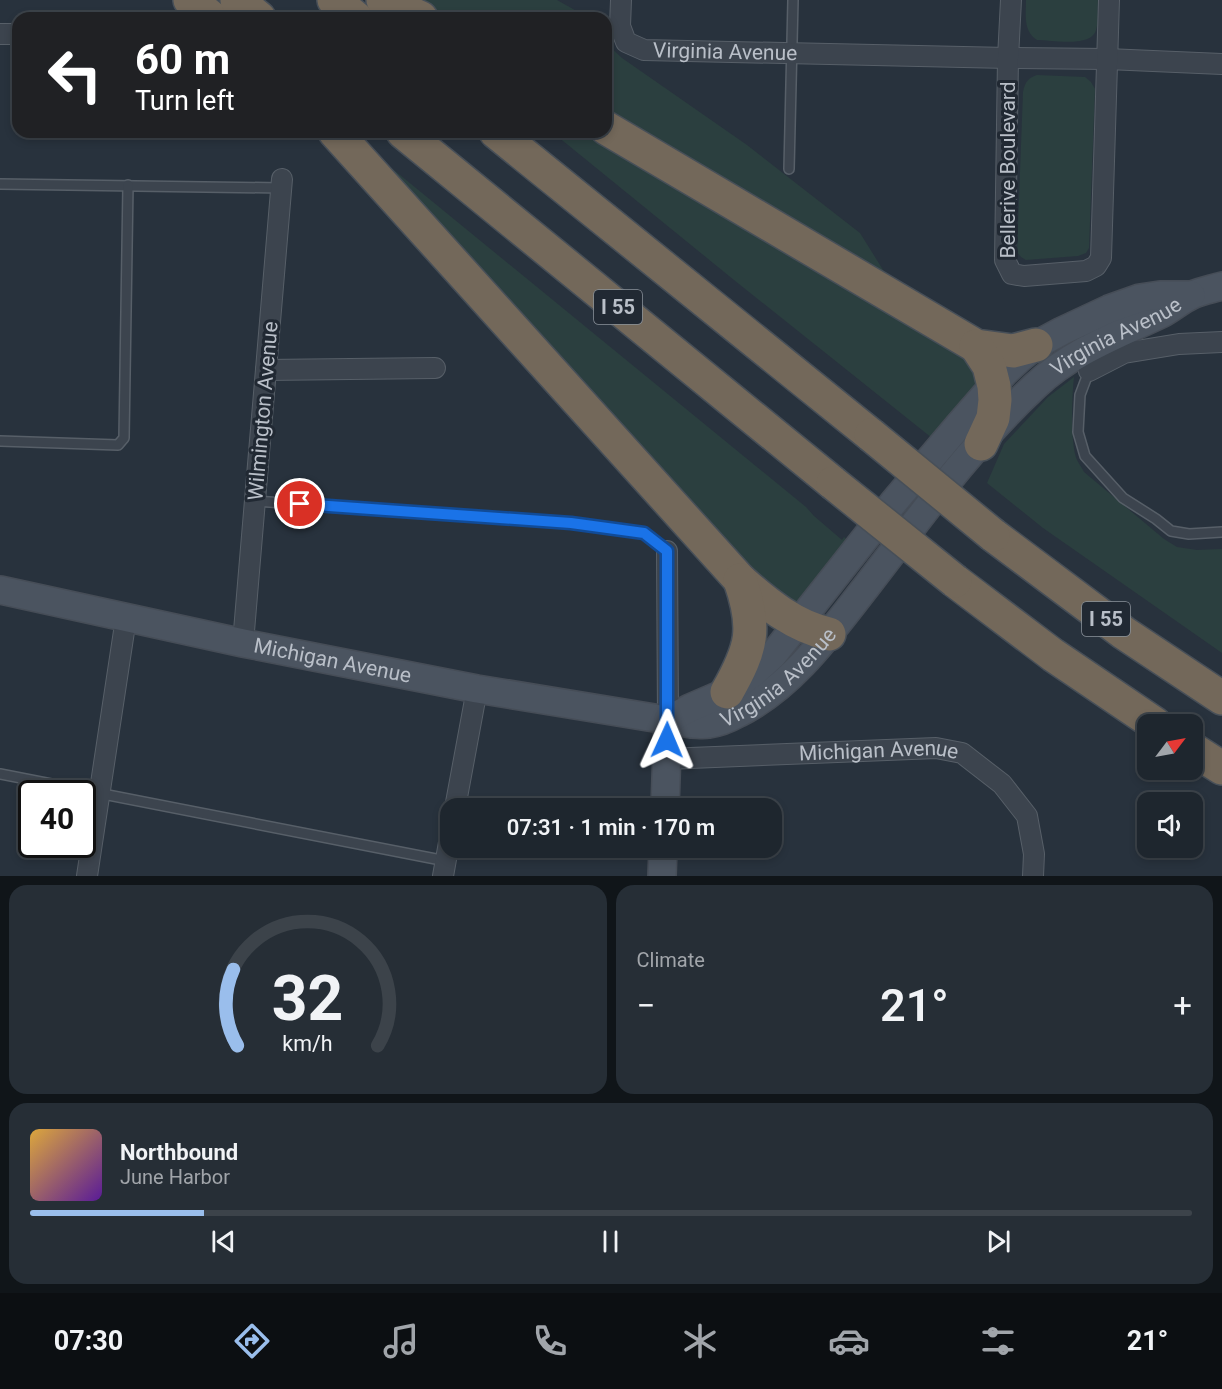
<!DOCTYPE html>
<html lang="en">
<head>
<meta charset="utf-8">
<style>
  body { margin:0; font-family:Roboto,sans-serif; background:#262e36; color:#f1f3f6; height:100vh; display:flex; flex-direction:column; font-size:22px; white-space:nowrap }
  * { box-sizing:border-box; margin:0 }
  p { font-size:20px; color:#a1a5aa }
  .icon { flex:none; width:33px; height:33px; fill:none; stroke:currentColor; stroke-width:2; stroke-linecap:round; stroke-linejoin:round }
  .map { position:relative; height:876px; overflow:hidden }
  .details { display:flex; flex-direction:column; gap:9px; padding:9px; background:#101519; flex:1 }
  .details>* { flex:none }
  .top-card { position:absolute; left:12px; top:12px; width:600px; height:126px; border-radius:18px; box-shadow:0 3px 9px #0003,0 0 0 2px #3c434a; background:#202124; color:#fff; overflow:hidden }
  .needle { width:39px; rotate:58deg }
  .buttons { position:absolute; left:1137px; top:714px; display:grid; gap:12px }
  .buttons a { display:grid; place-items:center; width:66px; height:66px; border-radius:12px; background:#1e262e; box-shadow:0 3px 9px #0003,0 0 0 2px #3c434a; font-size:30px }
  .speed { position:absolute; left:18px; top:780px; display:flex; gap:12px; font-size:30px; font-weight:700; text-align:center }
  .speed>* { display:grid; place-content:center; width:78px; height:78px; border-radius:50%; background:#1e262e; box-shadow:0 3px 9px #0003,0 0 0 2px #3c434a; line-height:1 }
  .speed .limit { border:3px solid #111; border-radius:9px; background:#fff; color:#111 }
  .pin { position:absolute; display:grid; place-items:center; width:51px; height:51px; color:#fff; margin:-26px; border:3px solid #fff; border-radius:50%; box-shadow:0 2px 6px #0007 }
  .me { position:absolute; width:66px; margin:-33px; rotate:1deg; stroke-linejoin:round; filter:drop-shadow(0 0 4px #0008) }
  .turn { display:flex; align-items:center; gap:21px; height:126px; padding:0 24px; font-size:27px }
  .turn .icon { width:78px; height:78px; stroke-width:2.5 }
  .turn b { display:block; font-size:42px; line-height:51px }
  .big { font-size:45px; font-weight:600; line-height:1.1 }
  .details .card { flex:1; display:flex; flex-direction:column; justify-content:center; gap:9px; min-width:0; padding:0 21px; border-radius:18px; background:#262e36 }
  .details .dial { align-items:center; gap:0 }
  .dial svg { height:156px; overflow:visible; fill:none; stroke:#3c434a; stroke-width:7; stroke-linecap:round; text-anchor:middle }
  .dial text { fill:#f1f3f6; stroke:none }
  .song { display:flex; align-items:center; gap:18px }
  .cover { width:72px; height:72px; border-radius:9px; background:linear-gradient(135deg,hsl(40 70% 55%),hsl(270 70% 35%)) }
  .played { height:6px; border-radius:3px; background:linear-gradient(90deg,#9abeec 15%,#3c434a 15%) }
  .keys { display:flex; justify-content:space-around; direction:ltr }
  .heat { display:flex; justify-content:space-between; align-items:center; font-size:33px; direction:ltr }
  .details .tiles { flex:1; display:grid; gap:9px; grid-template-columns:1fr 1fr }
  .card:last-child { grid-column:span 2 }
  .trip { position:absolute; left:440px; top:798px; width:342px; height:60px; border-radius:18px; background:#1e262e; box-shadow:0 3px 9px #0003,0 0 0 2px #3c434a; font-weight:600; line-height:60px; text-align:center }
  .menu { display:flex; height:96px; justify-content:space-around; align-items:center; background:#0c0f12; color:#a1a5aa }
  .menu .icon { width:42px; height:42px }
  .menu .on { color:#9abeec }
  .menu b { font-size:27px; color:#f1f3f6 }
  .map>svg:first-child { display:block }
  .green { fill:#2b3f3f }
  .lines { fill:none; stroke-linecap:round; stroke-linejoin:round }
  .lane-casing { stroke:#575f68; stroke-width:12 }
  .street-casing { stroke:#575f68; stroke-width:22 }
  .secondary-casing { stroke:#464d57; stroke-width:30 }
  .highway-casing { stroke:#474f58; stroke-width:36 }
  .lane { stroke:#3c444e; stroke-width:9 }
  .street { stroke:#3c444e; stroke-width:20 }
  .secondary { stroke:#4b5460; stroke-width:27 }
  .highway { stroke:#73685a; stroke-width:33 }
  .highway-bridge-casing { stroke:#474f58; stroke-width:36; stroke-linecap:butt }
  .highway-bridge { stroke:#73685a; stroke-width:33 }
  .route-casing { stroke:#114b97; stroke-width:15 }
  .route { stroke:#1a73e8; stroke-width:10 }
  .labels { text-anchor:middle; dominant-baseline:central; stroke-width:6; stroke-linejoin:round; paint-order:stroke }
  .shield { fill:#212933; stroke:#8b929b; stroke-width:1.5 }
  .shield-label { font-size:20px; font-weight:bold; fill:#b9bfc8 }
  .street-label { font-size:21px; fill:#b9bfc8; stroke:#212933 }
</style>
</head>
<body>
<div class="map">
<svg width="1222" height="876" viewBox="0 0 1222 876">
  <rect width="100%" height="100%" fill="#28323d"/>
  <g class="green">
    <polygon points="414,0 557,0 589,18 444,18"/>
    <path d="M1026,0h72c-1,9 1,21 -2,30 -5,18 -44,10 -59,10 -14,-9 -11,-25 -11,-40z"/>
    <polygon points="606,40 609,46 622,58 747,145 860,233 890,281 606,115"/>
    <path d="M1037,75l48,2 6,5 4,7 -6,159 -3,5 -8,3 -52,4 -5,-3 -4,-5 6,-160c2,-10 5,-14 14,-17z"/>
    <polygon points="552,132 596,132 954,343 986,386 937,442 734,280"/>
    <polygon points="378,157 806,507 814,516 842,540 844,537 854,546 804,607 781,603"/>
    <path d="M1074,377c-2,18 -4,67 3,83 2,4 5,8 7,12l80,67 13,8 20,3 25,-1v104l-179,-125 -56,-45 17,-39 44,-47z"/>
  </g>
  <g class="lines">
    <g class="lane-casing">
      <g id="lane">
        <polyline points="789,169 793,0"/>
        <polyline points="0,184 282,188"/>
        <polyline points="1089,371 1080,395 1078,432 1085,456 1123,498 1156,519 1171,531 1189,534 1222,532"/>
        <polyline points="0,441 118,445 124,438 128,185"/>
        <polyline points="255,501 571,523 644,533 667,551"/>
        <polyline points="0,774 446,861"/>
      </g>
    </g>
    <g class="street-casing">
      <g id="street">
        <path id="s1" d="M621,0l-1,26 6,16 18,8 364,8 99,1 115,5"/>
        <polyline points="1011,0 1008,58 1005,260 1012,274 1024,276 1086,271 1096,266 1101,258 1109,0"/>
        <polyline points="0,34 18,34"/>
        <polyline points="266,370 435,368"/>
        <polyline points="1089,371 1124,353 1179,344 1222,342"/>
        <polyline points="667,551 668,720"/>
        <polyline points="243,643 282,179"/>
        <path id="s2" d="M666,759l270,-11 26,5 40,31 25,32 7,38 -1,22"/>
        <polyline points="455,808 477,689"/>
        <polyline points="87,876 126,618"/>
        <polyline points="443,876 450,837"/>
      </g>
    </g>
    <g class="secondary-casing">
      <g id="secondary">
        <path id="s3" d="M0,590l243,53 234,46 214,35c6,0 12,1 18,0 10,-1 21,-6 30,-11 54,-27 91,-80 127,-126 26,-34 52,-68 78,-101 28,-35 59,-70 91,-100 36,-34 82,-51 126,-72 10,-5 20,-14 31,-19 9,-4 20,-6 30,-9"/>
        <polyline points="668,720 690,708 727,692 752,674 773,655 893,503 959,425 1005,372 1019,359 1036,345 1062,331 1109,309 1140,298 1160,295 1191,295"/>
        <polyline points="665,808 668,720"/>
        <polyline points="662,876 663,848"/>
      </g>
    </g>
    <g class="highway-casing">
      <g id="highway">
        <polyline points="190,0 212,18"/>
        <polyline points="237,0 259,18"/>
        <polyline points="334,0 356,18"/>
        <polyline points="383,0 421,18"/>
        <polyline points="606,128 976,346 1013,351 1036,345"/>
        <path d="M335,132l405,448c27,24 54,46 89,54"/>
        <polyline points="403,132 833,483"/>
        <polyline points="496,132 871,435"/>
        <polyline points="976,346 989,366 994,386 995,400 993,418 981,444"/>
        <polyline points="993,535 1124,633 1222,698"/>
        <polyline points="955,581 1053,655 1155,724"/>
        <path d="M727,692c25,-44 30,-63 13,-112"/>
        <polyline points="1192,749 1222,768"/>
      </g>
    </g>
    <use href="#lane" class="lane"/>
    <use href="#street" class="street"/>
    <use href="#secondary" class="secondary"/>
    <use href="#highway" class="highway"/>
    <g class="highway-bridge-casing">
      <g id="highway-bridge">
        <polyline points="871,435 993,535"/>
        <polyline points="833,483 955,581"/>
      </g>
    </g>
    <use href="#highway-bridge" class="highway-bridge"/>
  </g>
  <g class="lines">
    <g class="route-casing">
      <polyline id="route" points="300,504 571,523 644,533 667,551 667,740"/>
    </g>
    <use href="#route" class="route"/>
  </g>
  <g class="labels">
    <g class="shield">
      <rect x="594" y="290" width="48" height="34" rx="4.5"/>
      <rect x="1082" y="602" width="48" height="34" rx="4.5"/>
    </g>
    <g class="shield-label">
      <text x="618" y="307">I 55</text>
      <text x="1106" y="619">I 55</text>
    </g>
    <g class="street-label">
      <text stroke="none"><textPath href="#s1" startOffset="144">Virginia Avenue</textPath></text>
      <text transform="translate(1008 170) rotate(-90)">Bellerive Boulevard</text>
      <text stroke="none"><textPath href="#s3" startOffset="1293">Virginia Avenue</textPath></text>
      <text transform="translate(263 411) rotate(-85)">Wilmington Avenue</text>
      <text stroke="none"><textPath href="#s3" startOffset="340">Michigan Avenue</textPath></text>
      <text stroke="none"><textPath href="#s3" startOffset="807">Virginia Avenue</textPath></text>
      <text stroke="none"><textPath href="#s2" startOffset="213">Michigan Avenue</textPath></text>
    </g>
  </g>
</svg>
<div class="buttons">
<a><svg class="needle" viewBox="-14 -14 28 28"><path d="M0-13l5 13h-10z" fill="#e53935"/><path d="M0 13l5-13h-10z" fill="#a1a5aa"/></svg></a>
<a><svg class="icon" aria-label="sound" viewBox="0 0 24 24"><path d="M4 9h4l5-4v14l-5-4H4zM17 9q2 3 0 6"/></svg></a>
</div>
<div class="speed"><div class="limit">40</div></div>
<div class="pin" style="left:300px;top:504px;background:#d93025"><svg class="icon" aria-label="arrive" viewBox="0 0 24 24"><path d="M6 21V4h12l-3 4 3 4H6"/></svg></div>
<svg class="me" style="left:667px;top:740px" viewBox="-20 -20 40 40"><path d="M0-17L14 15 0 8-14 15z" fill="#1a73e8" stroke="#fff" stroke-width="4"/></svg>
<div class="trip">07:31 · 1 min · 170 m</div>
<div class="top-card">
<div class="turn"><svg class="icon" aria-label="left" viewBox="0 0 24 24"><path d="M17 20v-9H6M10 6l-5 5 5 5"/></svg><div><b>60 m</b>Turn left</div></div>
</div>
</div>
<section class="details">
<div class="tiles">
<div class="card dial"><svg viewBox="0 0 100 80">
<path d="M14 69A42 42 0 1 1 86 69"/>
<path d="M14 69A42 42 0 0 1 12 30" stroke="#9abeec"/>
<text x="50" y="56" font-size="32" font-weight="700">32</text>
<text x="50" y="72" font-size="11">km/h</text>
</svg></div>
<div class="card"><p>Climate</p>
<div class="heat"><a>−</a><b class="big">21°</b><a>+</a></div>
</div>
<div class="card">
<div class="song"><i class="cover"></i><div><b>Northbound</b><p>June Harbor</p></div></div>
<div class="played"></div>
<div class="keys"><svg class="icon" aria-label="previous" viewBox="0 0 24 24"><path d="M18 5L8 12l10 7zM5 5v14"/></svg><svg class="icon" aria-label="pause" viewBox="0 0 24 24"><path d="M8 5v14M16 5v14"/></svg><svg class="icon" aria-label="next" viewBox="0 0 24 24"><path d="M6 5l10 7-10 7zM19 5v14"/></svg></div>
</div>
</div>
</section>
<nav class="menu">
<b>07:30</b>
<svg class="icon on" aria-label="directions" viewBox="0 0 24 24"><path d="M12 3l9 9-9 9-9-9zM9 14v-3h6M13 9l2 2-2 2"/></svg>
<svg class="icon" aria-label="music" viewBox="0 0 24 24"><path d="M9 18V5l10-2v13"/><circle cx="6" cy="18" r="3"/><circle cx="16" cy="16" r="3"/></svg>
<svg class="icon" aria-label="phone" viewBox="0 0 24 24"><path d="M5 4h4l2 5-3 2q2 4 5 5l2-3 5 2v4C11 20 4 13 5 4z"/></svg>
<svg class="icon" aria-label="climate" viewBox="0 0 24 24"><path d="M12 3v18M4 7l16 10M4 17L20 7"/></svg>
<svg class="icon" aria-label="car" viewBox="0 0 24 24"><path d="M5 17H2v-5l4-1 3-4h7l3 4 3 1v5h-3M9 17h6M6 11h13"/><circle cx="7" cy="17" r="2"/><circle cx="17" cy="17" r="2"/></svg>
<svg class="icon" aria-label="filters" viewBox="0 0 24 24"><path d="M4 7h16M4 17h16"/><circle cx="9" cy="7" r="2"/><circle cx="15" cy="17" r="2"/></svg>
<b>21°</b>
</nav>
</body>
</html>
